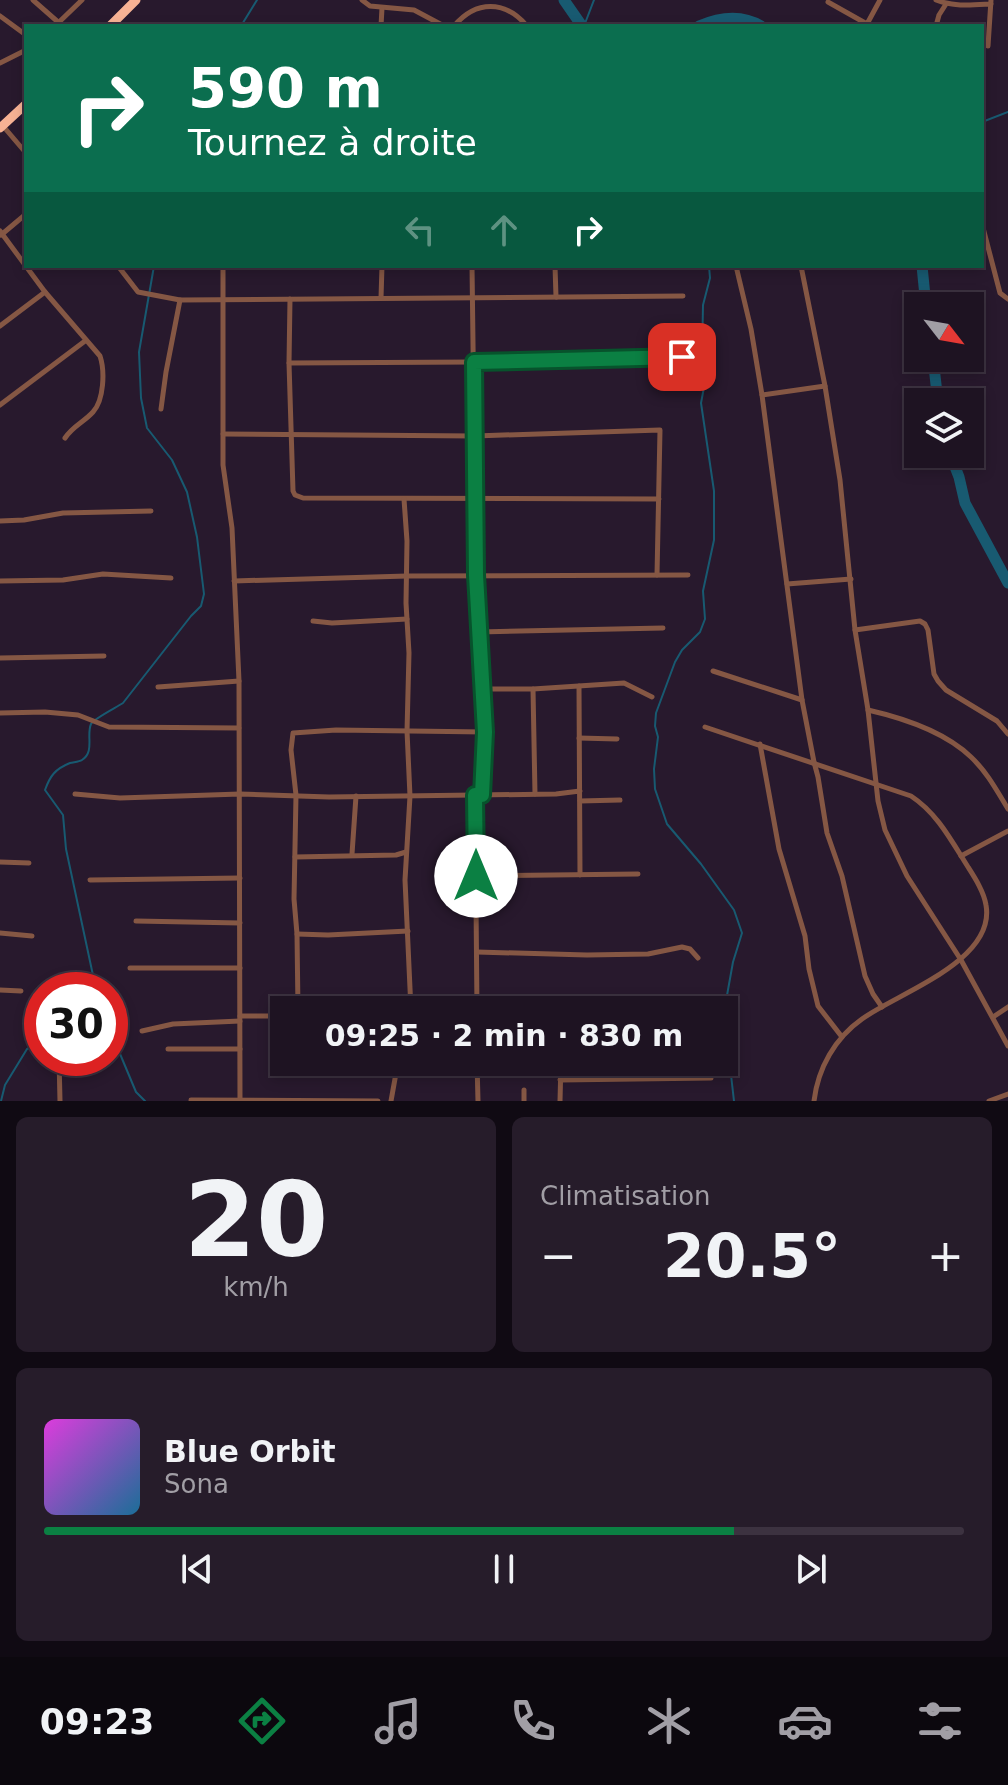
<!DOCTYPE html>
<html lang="fr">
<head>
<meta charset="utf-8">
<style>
  body { margin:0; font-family:"DejaVu Sans",sans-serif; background:#261c2a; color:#f1f3f6; height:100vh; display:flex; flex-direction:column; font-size:30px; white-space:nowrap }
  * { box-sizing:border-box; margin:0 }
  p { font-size:26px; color:#a19ea5 }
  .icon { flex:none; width:44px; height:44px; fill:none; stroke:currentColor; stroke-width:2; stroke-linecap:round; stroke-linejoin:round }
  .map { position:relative; height:1101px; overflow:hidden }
  .side { display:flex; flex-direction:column; gap:16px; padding:16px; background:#100a13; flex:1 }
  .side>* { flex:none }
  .banner { position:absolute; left:24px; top:24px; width:960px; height:244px; border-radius:0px; box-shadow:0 4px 12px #0003,0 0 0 2px #3c3240; background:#0b6e4f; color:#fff; overflow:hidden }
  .needle { width:52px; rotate:121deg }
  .buttons { position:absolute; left:904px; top:292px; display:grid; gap:16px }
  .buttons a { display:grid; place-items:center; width:80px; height:80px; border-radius:0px; background:#1e1322; box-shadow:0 4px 12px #0003,0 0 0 2px #3c3240; font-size:40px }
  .speed { position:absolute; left:24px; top:972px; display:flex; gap:16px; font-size:40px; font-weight:700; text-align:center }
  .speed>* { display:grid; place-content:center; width:104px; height:104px; border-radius:50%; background:#1e1322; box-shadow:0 4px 12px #0003,0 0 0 2px #3c3240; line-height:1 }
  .speed .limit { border:12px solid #d22; background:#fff; color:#111 }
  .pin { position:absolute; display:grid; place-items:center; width:68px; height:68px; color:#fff; margin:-34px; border-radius:16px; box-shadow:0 4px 12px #0006 }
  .me { position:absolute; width:88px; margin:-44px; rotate:0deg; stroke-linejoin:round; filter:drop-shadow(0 0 6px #0008) }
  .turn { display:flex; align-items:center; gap:28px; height:168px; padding:0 32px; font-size:36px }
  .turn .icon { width:104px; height:104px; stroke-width:2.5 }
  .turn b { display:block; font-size:56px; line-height:68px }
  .lanes { display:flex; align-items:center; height:76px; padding:0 32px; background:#0003; justify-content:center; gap:40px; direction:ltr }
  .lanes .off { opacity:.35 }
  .big { font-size:60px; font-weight:600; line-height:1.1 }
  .side .card { flex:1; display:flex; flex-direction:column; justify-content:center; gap:12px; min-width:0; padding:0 28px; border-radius:12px; background:#261c2a }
  .side .dial { align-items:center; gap:0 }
  .dial b { font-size:104px; line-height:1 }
  .song { display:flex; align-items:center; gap:24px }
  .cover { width:96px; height:96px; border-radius:12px; background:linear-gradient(135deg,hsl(300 70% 55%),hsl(200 70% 35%)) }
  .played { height:8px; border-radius:4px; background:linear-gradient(90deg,#0b8043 75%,#3c3240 75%) }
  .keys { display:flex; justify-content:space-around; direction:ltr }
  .heat { display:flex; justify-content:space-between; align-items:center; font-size:44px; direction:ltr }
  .side .tiles { flex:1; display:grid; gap:16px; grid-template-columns:1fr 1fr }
  .card:last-child { grid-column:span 2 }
  .trip { position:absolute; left:270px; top:996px; width:468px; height:80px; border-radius:0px; background:#1e1322; box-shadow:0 4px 12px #0003,0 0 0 2px #3c3240; font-weight:600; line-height:80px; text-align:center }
  .tab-bar { display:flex; height:128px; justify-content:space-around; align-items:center; background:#0c080e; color:#a19ea5 }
  .tab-bar .icon { width:56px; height:56px }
  .tab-bar .on { color:#0b8043 }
  .tab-bar b { font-size:36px; color:#f1f3f6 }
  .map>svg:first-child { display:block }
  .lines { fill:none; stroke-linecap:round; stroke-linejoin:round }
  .stream { stroke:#185a71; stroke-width:2 }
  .river { stroke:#185a71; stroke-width:11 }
  .street { stroke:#855744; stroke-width:5 }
  .highway { stroke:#f7b294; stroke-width:9 }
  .route-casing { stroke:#07532c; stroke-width:20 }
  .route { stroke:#0b8043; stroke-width:14 }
</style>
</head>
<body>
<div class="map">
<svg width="1008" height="1101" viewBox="0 0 1008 1101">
  <rect width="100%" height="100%" fill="#28192d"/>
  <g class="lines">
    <g class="stream">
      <polyline points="241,26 257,0"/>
      <polyline points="584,26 594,0"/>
      <polyline points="982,122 1008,112"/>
      <polyline points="709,266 710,278 703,305 702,356 705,382 701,403 714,491 714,540 703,591 705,619 700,632 682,650 675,662 656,713 655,726 658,737 654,769 655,789 667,824 701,864 734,910 742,933 733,962 724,1012"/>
      <path d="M89,990l5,-10 -28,-131 -3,-34 -18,-25c5,-14 10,-21 25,-27 4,-1 9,-1 12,-3 13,-8 4,-25 9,-36 2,-5 26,-17 32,-21l68,-87 10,-10 3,-12 -7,-57 -10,-45 -15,-32 -25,-32 -6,-30 -2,-46 15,-86"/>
      <polyline points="724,1014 734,1101"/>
      <polyline points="110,1030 136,1092 145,1101"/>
      <polyline points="1,1101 5,1085 27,1049 42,1042"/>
    </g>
    <g class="river">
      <polyline points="564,0 582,26"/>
      <path d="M699,26c21,-9 42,-12 62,0"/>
      <polyline points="922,266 926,306"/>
      <polyline points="933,358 938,402"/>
      <polyline points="950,454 959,477 965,503 1008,583"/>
    </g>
    <g class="street">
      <polyline points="33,0 58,22"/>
      <polyline points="362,0 370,6 414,10 444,26"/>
      <path d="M936,0c18,7 36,5 55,4"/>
      <polyline points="828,2 867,24 880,0"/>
      <polyline points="0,16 26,35"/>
      <polyline points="55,26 82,0"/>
      <polyline points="381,26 382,8"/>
      <path d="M454,26c22,-26 51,-26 73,0"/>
      <polyline points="936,26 939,15 946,4"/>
      <polyline points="988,46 991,0"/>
      <polyline points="0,63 26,50"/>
      <polyline points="3,126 26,153"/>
      <polyline points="982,224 1000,293 1008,299"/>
      <path d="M0,231l45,61 55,64c5,15 4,44 -7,56 -9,10 -20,14 -28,26"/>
      <polyline points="1,235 26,214"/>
      <polyline points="118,266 138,292 180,300 683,296"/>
      <polyline points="223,266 223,465 232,528 239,681 240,1101"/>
      <polyline points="472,266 476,575 485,732 482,795"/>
      <polyline points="555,266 556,297"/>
      <polyline points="736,266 751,329 762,395 802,700 814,762 818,777 827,833 842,876 865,976 873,994 882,1007"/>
      <polyline points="801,266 825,386 840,480 855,630 868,710 878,801 885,830 907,876 961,960 1008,1046"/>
      <polyline points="381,298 382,266"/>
      <polyline points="290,299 289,363 293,491 295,495 303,498 659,499"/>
      <polyline points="0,326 45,292"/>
      <polyline points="289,363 474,362 682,357"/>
      <polyline points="762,395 825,386"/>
      <polyline points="0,405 85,341"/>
      <polyline points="161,409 166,372 180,300"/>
      <polyline points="223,434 475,436 660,430 657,575"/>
      <polyline points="404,499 407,541 406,603 409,653 407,731 410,796 405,880 411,1010"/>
      <polyline points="0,521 24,520 63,513 151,511"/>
      <polyline points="0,581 63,580 103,574 171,578"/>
      <polyline points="234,581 407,576 688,575"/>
      <polyline points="787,584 851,579"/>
      <polyline points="313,621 332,623 407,619"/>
      <polyline points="855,630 920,621 925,624 928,630 934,674 938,681 946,690 997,721 1008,734"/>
      <polyline points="479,632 663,628"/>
      <polyline points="0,658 104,656"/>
      <polyline points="713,671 802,700"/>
      <polyline points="579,686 580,875"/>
      <polyline points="158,687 239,681"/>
      <polyline points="482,689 533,689 624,683 652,697"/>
      <polyline points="533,689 535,794"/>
      <path d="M868,710c35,8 76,21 103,47 16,15 26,34 37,52"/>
      <polyline points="0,713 45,712 78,715 109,727 239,728"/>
      <path d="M705,727l206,69c26,17 40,44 57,71 7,11 16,25 18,38 10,56 -88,88 -124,114 -27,19 -44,49 -48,82"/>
      <polyline points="579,738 617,739"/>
      <polyline points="760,744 779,849 805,936 809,969 818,1006 842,1037"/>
      <polyline points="75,794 120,798 240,794 329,797 556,794 580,791"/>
      <polyline points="475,795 477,1010"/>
      <polyline points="580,801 620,800"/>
      <polyline points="352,854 356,796"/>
      <polyline points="961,856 1008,831"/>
      <polyline points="295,857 396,855 406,852"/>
      <polyline points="0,862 29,863"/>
      <polyline points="476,876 638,874"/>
      <polyline points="90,880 240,878"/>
      <polyline points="136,921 240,923"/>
      <polyline points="0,933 32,936"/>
      <polyline points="297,934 328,935 408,931"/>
      <polyline points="477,952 587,955 648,954 682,947 690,949 698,958"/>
      <polyline points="130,968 240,968"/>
      <polyline points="0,990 21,991"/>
      <polyline points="298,1010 297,934 294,899 296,795 291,750 293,733 336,730 485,732"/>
      <polyline points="240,1016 284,1016"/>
      <polyline points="993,1017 1008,1007"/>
      <polyline points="142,1031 173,1024 240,1021"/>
      <polyline points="168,1049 240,1049"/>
      <polyline points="59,1058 60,1101"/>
      <polyline points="368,1062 398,1063"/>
      <polyline points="477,1062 478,1101"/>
      <polyline points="519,1066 551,1062"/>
      <polyline points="560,1080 711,1078"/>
      <polyline points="524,1090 524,1101"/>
      <polyline points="191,1100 378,1101"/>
      <polyline points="391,1101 398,1062"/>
      <polyline points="560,1101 561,1062"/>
      <polyline points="989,1101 1008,1094"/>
    </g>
    <g class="highway">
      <polyline points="110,26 136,0"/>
      <polyline points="0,128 26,104"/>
    </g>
  </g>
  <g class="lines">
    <g class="route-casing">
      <polyline id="route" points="476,876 475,795 482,795 485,732 476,575 474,362 682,357"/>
    </g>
    <use href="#route" class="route"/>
  </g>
</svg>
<div class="buttons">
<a><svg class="needle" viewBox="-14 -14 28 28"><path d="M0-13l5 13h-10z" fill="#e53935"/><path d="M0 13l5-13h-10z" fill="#a19ea5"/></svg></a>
<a><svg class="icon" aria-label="layers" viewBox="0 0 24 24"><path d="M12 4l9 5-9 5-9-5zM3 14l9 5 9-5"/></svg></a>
</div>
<div class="speed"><div class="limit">30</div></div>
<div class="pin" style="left:682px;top:357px;background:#d93025"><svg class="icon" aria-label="arrive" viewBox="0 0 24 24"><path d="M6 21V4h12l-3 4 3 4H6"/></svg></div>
<svg class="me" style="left:476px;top:876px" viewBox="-20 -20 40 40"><circle r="19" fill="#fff"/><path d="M0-13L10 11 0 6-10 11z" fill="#0b8043"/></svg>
<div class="trip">09:25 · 2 min · 830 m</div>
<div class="banner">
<div class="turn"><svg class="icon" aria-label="right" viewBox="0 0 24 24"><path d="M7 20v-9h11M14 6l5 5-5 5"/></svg><div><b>590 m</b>Tournez à droite</div></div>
<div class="lanes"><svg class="icon off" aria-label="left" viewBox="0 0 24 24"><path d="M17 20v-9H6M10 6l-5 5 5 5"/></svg><svg class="icon off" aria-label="ahead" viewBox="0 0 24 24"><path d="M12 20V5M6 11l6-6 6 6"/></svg><svg class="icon" aria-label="right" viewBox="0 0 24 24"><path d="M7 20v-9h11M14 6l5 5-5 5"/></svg></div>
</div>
</div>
<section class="side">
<div class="tiles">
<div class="card dial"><b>20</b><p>km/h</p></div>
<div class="card"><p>Climatisation</p>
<div class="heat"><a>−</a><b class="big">20.5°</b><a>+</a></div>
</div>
<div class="card">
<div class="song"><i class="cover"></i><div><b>Blue Orbit</b><p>Sona</p></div></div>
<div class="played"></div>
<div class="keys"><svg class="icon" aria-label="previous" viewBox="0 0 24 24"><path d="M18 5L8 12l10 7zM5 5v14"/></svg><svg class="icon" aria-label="pause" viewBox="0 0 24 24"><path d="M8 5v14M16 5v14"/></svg><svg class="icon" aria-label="next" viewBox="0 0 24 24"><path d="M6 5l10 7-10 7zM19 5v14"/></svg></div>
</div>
</div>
</section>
<nav class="tab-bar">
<b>09:23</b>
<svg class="icon on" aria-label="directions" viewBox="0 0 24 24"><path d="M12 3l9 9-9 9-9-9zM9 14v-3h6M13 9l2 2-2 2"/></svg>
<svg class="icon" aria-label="music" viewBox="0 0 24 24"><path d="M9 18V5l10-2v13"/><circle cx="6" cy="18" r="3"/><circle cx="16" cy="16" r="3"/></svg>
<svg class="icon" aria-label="phone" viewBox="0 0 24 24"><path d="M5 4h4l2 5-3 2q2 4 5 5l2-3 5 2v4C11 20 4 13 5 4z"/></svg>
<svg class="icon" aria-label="climate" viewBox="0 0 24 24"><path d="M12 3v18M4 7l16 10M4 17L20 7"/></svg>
<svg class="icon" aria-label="car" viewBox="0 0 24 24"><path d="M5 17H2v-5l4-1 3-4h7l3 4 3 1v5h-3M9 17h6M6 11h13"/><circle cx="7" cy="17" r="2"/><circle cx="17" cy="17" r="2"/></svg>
<svg class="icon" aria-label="filters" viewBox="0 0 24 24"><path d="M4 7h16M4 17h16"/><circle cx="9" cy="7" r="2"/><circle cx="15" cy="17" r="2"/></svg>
</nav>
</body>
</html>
